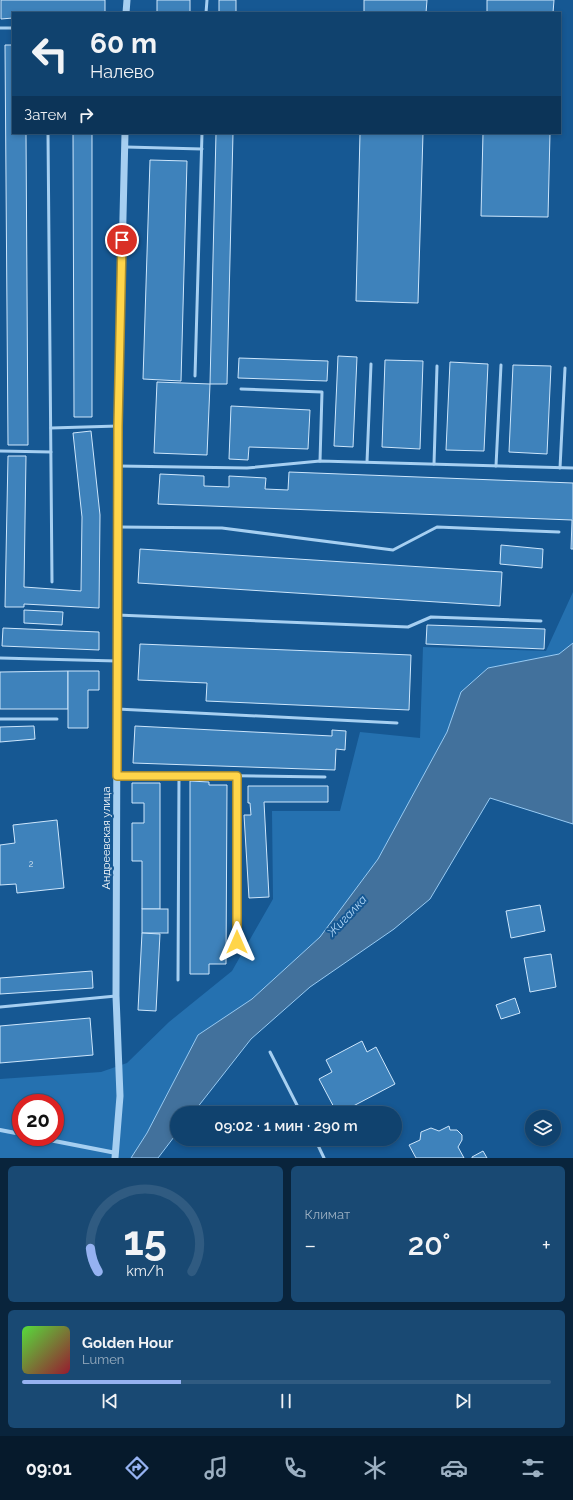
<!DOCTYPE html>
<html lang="ru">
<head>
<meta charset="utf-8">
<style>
  body { margin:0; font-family:Raleway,sans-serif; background:#194973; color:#f1f3f6; height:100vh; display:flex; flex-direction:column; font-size:15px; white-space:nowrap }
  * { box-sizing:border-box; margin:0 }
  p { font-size:13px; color:#9cb0c2 }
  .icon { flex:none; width:22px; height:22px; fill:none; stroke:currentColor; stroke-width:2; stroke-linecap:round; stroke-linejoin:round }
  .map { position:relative; height:1158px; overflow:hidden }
  .details { display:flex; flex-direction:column; gap:8px; padding:8px; background:#09243c; flex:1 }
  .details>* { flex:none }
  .banner { position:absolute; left:12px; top:12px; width:549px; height:122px; border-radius:0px; box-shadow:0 2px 6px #0003,0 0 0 1px #305b81; background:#10426e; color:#f1f3f6; overflow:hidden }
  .controls { position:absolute; left:525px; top:1110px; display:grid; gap:8px }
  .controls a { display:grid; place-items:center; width:36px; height:36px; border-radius:50%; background:#10426e; box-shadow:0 2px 6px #0003,0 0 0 1px #305b81; font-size:20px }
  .speed { position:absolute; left:12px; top:1094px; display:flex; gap:8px; font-size:20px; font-weight:700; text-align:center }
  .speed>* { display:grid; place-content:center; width:52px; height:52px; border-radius:50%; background:#10426e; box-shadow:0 2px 6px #0003,0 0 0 1px #305b81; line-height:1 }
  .speed .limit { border:6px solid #d22; background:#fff; color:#111 }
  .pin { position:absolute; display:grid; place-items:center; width:34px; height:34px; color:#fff; margin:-17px; border:2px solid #fff; border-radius:50%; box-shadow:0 1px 4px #0007 }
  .me { position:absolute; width:44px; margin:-22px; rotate:0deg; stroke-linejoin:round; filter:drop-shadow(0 0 3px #0008) }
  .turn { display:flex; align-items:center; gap:14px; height:84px; padding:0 12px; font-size:18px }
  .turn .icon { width:52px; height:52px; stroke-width:2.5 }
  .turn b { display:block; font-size:28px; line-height:34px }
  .then { display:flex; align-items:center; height:38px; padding:0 12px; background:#0003; gap:8px; font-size:15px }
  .big { font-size:30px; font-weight:600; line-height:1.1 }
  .details .tile { flex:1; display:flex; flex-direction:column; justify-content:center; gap:6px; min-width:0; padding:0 14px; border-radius:6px; background:#194973 }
  .details .dial { align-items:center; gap:0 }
  .dial svg { height:104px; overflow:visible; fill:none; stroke:#305b81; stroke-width:7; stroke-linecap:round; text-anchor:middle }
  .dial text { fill:#f1f3f6; stroke:none }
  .song { display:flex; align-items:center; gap:12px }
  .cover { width:48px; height:48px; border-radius:6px; background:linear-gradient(135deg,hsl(110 70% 55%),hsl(350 70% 35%)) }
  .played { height:4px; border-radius:2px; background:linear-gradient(90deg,#95b2f1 30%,#305b81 30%) }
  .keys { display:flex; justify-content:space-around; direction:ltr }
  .heat { display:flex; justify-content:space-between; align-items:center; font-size:22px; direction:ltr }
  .details .tiles { flex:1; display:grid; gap:8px; grid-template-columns:1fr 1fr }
  .tile:last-child { grid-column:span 2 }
  .trip { position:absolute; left:170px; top:1106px; width:232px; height:40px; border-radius:20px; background:#10426e; box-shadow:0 2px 6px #0003,0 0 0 1px #305b81; font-weight:600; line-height:40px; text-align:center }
  .tab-bar { display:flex; height:64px; justify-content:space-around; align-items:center; background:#061a2c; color:#9cb0c2 }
  .tab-bar .icon { width:28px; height:28px }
  .tab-bar .selected { color:#95b2f1 }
  .tab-bar b { font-size:18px; color:#f1f3f6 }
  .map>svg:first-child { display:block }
  .green { fill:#2571b0; fill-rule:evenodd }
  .water { fill:#42719c; stroke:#98cbf4 }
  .building { fill:#3e82bb; stroke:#cde6fc }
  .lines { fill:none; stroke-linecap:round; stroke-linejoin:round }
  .service { stroke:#a6cff1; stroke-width:3 }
  .minor { stroke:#a6cff1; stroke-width:4 }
  .tertiary { stroke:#a6cff1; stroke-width:7 }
  .route-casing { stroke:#a68a30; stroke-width:10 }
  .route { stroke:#ffd54a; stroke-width:7 }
  .labels { text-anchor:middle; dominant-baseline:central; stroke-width:4; stroke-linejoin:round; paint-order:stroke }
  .number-label { font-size:9px; fill:#cfe0ee }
  .street-label { font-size:11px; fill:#fff; stroke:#165893 }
  .water-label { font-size:12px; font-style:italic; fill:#b2d8f8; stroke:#165893 }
</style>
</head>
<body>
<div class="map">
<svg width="573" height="1158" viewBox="0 0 573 1158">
  <rect width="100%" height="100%" fill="#165893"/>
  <path class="green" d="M573,592v51l-14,11 -71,14 -27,24 -14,40 -69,127 -58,78 -68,62 -54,36 -51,98 -16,25h-131v-79l101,-7 26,-9 42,-41 63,-51 41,-72 -1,-88h68l20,-79 60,6 3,-91 123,4zM21,1103h34v34h-34z"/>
  <polygon class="water" points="573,643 573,824 490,798 430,899 394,929 310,987 251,1039 193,1113 177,1113 177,1133 158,1158 131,1158 147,1133 198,1035 252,999 320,937 378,859 447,732 461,692 488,668 559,654"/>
  <g class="building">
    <polygon points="1,0 105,0 105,13 13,13 13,18 1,19"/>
    <rect x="157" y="0" width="33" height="13"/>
    <rect x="219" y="0" width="17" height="13"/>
    <polygon points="364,0 427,0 426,13 364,13"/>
    <polygon points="487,0 554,0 553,13 487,13"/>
    <polygon points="5,45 13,45 13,133 26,133 28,445 8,445"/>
    <polygon points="73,133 92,133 92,417 74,417"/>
    <polygon points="216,133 233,133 227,384 210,384"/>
    <polygon points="360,133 423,133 418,303 356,301"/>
    <polygon points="483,133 550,133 548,217 481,216"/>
    <polygon points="150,160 187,161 181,381 143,379"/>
    <polygon points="338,356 357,357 353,447 334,446"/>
    <polygon points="239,358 328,361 327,381 238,378"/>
    <polygon points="385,360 423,361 420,449 382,447"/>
    <polygon points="450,362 488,364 484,451 446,450"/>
    <polygon points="513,365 551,366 547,454 509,452"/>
    <polygon points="157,382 210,384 207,455 154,453"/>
    <polygon points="231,406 310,410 308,449 249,447 248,460 229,459"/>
    <polygon points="91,431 100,515 99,608 24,604 24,607 5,607 8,456 26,456 24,587 81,591 82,517 73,433"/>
    <polygon points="289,472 573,483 573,549 571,549 572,520 158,504 160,474 204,476 204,486 229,487 229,476 266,478 265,489 288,490"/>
    <polygon points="501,545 543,549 542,568 500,564"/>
    <polygon points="140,549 502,572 500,606 138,583"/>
    <polygon points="24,610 63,612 62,625 24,623"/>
    <polygon points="427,625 545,629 544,649 426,644"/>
    <polygon points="3,628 99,632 99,650 2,646"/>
    <polygon points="140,644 411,655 409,710 206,701 207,683 138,680"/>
    <polygon points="68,671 68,709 0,709 0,672"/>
    <polygon points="68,671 99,671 99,690 88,690 88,728 68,728"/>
    <polygon points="34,726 35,739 0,742 0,727"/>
    <polygon points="135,726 332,736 332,730 346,731 345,750 336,749 335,770 133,763"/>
    <polygon points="190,781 209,782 209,785 227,785 226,964 209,964 209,974 190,974"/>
    <polygon points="132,783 160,783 160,909 142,909 142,861 132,861 132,823 144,823 144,803 132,803"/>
    <polygon points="248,786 328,786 328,802 264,802 269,897 249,898 244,815 251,815 250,803 248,803"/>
    <polygon points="57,820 64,888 17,893 16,884 0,885 0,845 15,843 13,825"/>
    <polygon points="540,905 545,931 511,938 506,911"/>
    <rect x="142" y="909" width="26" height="24"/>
    <polygon points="142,933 160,934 156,1011 138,1010"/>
    <polygon points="551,954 556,987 530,992 524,958"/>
    <polygon points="92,971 93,988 0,994 0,978"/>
    <polygon points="515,998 520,1013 501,1019 496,1005"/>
    <polygon points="90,1018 93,1055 0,1063 0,1026"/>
    <polygon points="362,1041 367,1052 376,1047 395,1084 340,1113 337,1113 319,1079 332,1072 326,1060"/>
    <polygon points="449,1126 450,1130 457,1130 462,1135 462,1140 458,1147 464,1158 416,1158 409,1145 420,1140 421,1132 431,1128 439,1131"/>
    <polygon points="483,1151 487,1158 472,1158 472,1157"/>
  </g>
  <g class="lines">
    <g class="service">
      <polyline points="206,13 207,0"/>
      <polyline points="0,28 13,28"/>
      <polyline points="48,133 52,582"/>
      <polyline points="126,147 202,149"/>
      <polyline points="195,376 202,133"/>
      <polyline points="241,389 322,392 320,461"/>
      <polyline points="51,428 118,426"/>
      <polyline points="0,451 51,452"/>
      <polyline points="367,462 371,364"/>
      <polyline points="434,464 437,366"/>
      <polyline points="118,466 247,468 320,461 573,468"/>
      <polyline points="496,466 501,365"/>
      <polyline points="560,468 565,368"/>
      <polyline points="118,527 222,528 393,550 437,527 559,532"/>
      <polyline points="117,615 408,627 431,617 541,621"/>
      <polyline points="0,658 117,661"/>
      <polyline points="117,709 397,723"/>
      <polyline points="0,719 57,719"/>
      <polyline points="117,776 179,775 325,777"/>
      <polyline points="237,776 237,942"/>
      <polyline points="178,980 179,775"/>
      <polyline points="0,1007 116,996"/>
      <polyline points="270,1052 301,1113"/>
      <polyline points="315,1139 324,1158"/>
    </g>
    <g class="minor">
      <polyline points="0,1130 21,1134"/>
      <polyline points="34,1137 116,1153"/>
    </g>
    <g class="tertiary">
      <polyline points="126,13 127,0"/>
      <polyline points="115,1158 120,1096 116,996 118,426 125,133"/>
    </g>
  </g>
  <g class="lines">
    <g class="route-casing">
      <polyline id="route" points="122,240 118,426 117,776 237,776 237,942"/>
    </g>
    <use href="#route" class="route"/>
  </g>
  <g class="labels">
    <g class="number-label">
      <text x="31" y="864">2</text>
    </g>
    <g class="street-label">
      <text transform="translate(106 838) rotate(-90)">Андреевская улица</text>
    </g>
    <g class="water-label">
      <text transform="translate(347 916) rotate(-47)">Жигалка</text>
    </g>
  </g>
</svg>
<div class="controls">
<a><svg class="icon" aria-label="layers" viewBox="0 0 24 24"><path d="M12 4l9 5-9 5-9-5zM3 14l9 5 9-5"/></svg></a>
</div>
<div class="speed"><div class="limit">20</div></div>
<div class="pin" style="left:122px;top:240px;background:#d93025"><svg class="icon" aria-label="arrive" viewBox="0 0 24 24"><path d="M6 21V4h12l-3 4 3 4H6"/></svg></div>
<svg class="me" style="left:237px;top:942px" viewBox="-20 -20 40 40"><path d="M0-17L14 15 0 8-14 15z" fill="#ffd54a" stroke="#fff" stroke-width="4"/></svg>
<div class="trip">09:02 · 1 мин · 290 m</div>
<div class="banner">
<div class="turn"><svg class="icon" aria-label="left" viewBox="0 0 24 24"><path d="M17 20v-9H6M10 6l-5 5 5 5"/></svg><div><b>60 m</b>Налево</div></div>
<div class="then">Затем<svg class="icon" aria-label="right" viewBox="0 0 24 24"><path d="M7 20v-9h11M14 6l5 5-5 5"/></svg></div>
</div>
</div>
<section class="details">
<div class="tiles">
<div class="tile dial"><svg viewBox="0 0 100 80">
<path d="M14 69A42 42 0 1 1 86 69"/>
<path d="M14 69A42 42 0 0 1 8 51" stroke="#95b2f1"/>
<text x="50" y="56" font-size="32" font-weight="700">15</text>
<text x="50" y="72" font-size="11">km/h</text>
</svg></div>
<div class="tile"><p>Климат</p>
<div class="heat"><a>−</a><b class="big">20°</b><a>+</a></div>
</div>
<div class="tile">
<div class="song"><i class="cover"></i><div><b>Golden Hour</b><p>Lumen</p></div></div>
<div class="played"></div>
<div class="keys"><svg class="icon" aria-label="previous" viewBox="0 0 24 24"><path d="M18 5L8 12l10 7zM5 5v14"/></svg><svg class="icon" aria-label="pause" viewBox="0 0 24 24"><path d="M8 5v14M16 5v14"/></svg><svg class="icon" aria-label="next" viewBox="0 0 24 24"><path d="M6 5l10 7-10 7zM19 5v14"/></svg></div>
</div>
</div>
</section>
<nav class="tab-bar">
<b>09:01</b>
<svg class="icon selected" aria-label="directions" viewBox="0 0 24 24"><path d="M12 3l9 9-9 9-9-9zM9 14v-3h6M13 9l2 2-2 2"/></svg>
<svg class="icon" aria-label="music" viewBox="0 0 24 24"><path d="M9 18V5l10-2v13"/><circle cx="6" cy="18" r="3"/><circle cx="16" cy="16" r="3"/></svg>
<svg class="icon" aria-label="phone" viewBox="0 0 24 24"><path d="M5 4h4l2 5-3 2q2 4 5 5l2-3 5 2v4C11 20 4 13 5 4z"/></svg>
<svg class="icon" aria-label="climate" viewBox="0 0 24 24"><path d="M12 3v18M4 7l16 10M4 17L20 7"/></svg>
<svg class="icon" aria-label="car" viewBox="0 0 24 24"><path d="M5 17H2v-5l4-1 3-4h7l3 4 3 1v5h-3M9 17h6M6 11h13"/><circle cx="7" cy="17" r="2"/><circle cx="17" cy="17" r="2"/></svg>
<svg class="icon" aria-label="filters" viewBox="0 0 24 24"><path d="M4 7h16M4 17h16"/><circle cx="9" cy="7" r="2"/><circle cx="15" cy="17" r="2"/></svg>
</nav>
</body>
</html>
